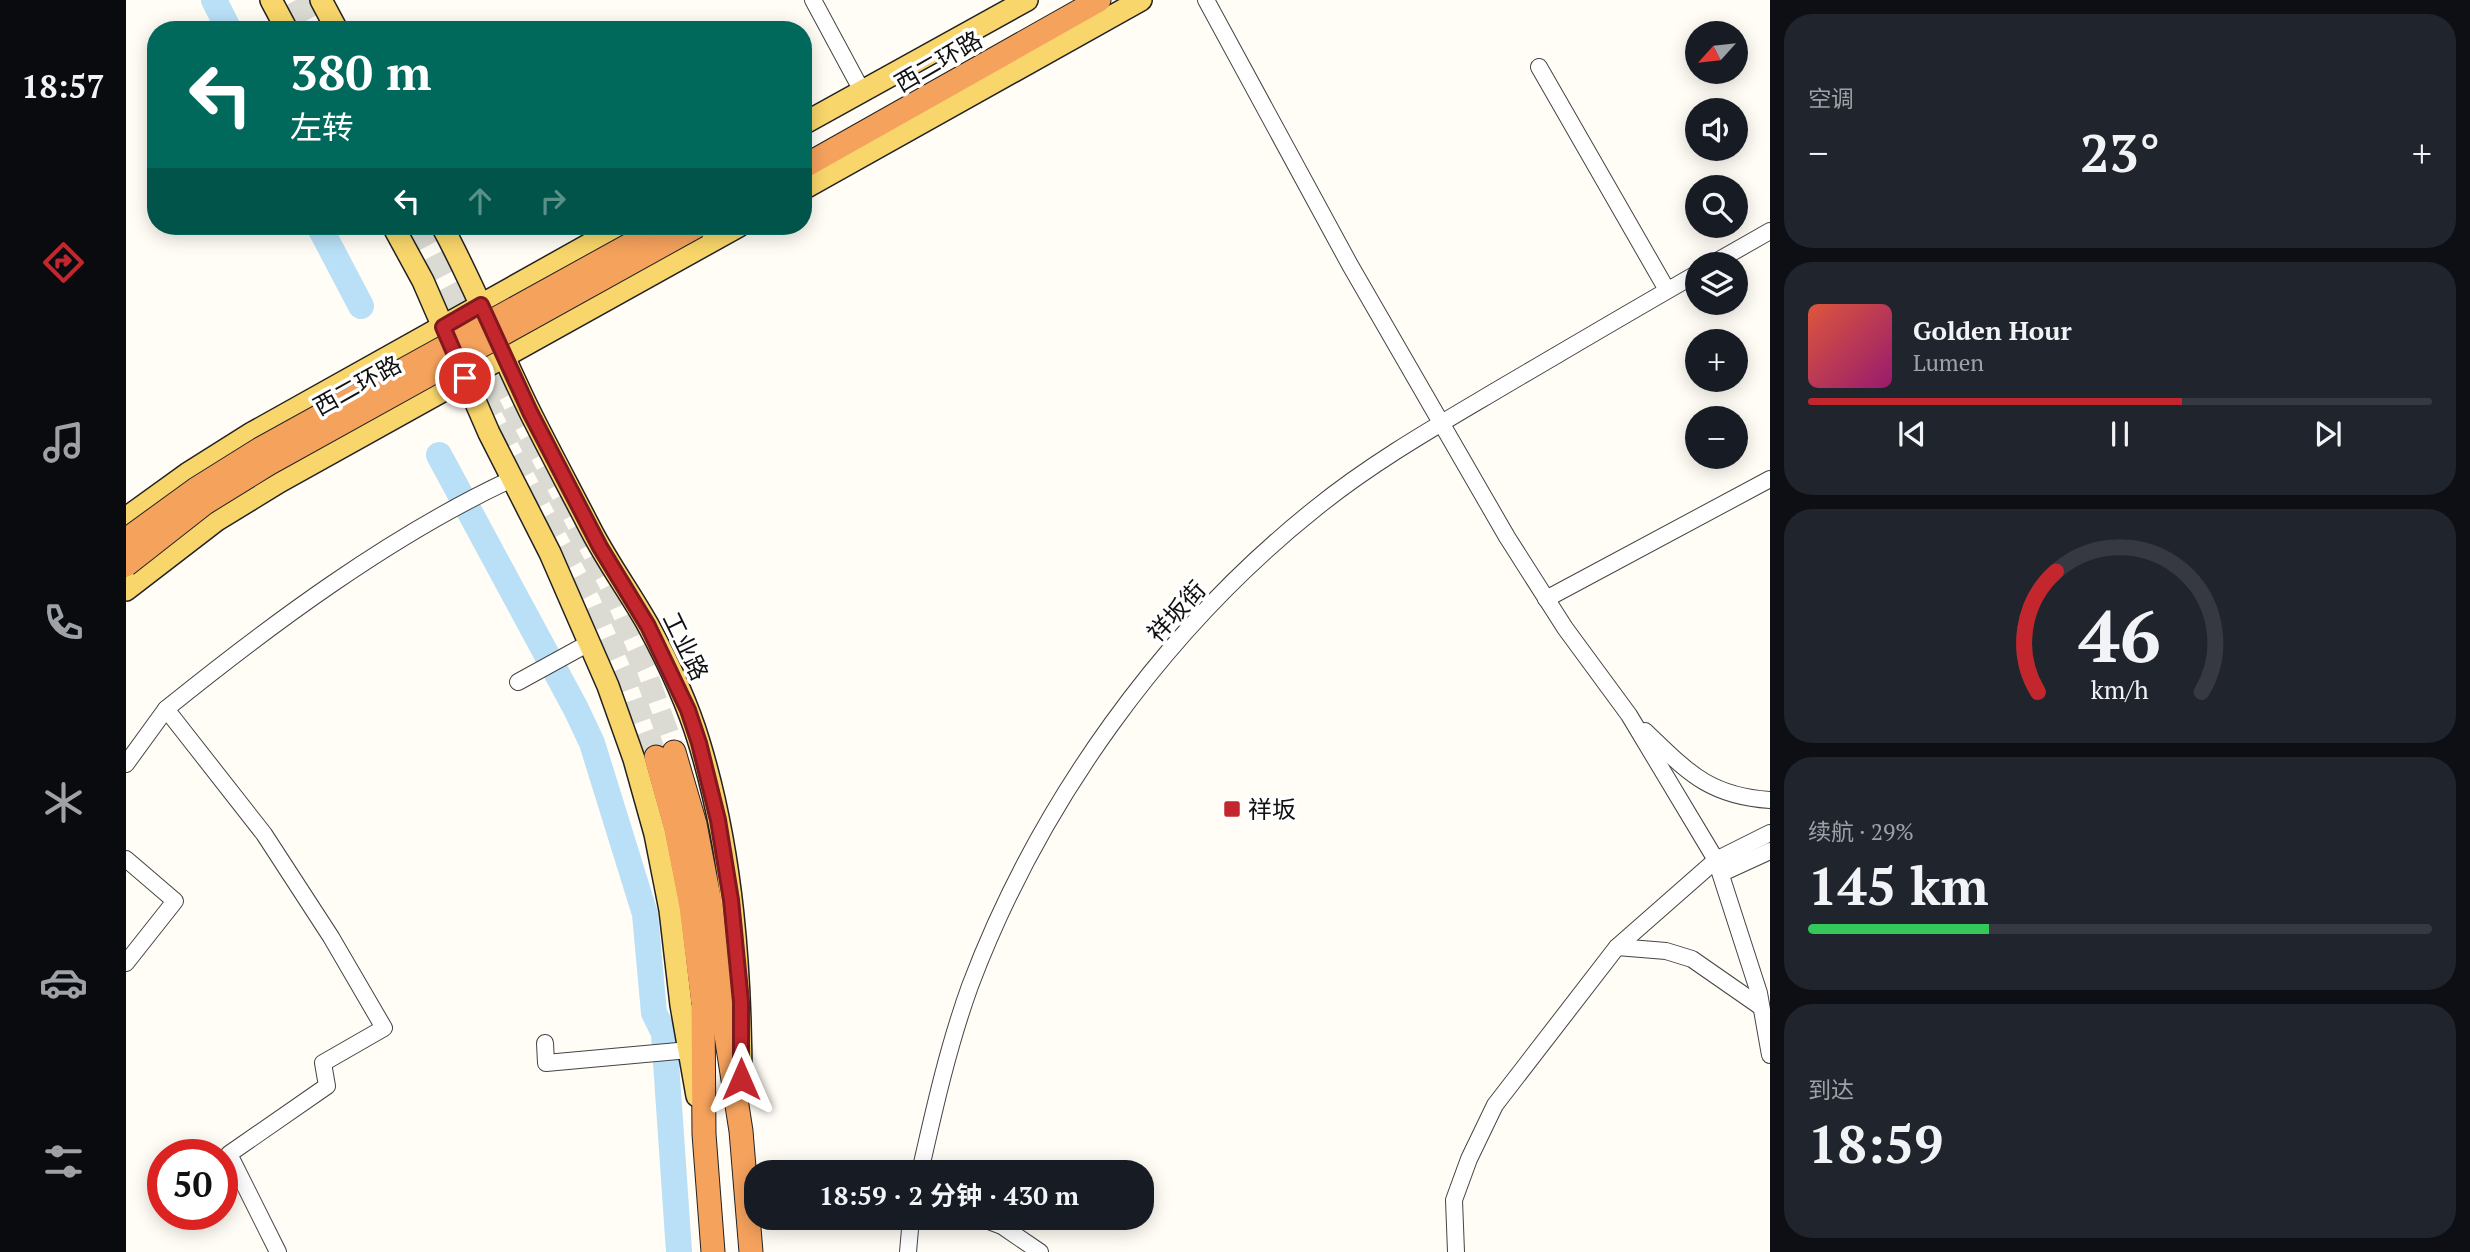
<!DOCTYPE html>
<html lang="zh">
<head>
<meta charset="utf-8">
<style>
  body { margin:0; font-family:"PT Serif","Noto Sans SC",serif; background:#20242c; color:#f1f3f6; height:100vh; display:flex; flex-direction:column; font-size:26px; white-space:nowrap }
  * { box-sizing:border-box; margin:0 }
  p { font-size:23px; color:#9ea1a6 }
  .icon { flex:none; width:38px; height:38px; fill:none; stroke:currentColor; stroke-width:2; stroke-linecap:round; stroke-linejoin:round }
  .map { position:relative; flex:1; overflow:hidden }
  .drawer { display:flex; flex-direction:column; gap:14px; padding:14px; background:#0d0f14; width:700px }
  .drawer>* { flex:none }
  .top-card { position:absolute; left:21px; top:21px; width:665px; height:214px; border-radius:28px; box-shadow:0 4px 18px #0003; background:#00695c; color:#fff; overflow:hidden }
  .needle { width:46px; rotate:243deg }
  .tools { position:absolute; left:1559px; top:21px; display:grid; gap:14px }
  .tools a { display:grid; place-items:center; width:63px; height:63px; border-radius:50%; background:#171b24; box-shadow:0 4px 18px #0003; font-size:35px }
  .speed { position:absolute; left:21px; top:1139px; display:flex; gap:14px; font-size:35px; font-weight:700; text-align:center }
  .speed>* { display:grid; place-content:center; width:91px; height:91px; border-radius:50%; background:#171b24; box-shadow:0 4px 18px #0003; line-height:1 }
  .speed .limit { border:10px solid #d22; background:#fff; color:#111 }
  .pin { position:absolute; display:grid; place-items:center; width:60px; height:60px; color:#fff; margin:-30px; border:4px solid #fff; border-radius:50%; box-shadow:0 2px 7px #0007 }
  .me { position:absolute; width:77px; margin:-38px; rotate:0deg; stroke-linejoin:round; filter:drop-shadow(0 0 5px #0008) }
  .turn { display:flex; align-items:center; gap:24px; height:147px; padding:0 28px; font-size:32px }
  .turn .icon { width:91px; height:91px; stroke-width:2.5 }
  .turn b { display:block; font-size:49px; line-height:60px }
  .lanes { display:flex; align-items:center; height:66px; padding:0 28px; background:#0003; justify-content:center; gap:35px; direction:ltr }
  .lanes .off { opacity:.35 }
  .big { font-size:52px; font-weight:700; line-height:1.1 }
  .drawer .widget { flex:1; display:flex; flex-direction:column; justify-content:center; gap:10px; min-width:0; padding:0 24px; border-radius:28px; background:#20242c }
  .drawer .dial { align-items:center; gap:0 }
  .dial svg { height:182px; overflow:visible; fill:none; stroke:#363941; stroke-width:7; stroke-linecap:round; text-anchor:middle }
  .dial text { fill:#f1f3f6; stroke:none }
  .song { display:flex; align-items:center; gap:21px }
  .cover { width:84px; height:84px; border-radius:10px; background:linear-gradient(135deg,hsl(10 70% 55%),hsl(320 70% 35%)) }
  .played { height:7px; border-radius:4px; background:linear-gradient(90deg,#c4262e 60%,#363941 60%) }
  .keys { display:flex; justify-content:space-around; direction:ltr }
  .heat { display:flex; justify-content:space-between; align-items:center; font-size:38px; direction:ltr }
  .charge { height:10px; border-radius:5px; background:linear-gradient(90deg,#34c759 29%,#363941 0) }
  .trip { position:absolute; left:618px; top:1160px; width:410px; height:70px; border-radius:28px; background:#171b24; box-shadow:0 4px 18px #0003; font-weight:700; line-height:70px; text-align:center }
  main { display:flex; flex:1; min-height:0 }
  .dock { display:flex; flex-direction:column; width:126px; justify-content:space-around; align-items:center; background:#090b0e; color:#9ea1a6 }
  .dock .icon { width:49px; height:49px }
  .dock .current { color:#c4262e }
  .dock b { font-size:32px; color:#f1f3f6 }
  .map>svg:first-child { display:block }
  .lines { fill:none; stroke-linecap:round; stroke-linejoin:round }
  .river { stroke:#b9e0f7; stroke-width:26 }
  .highway-tunnel { stroke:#dbdad3; stroke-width:23; stroke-dasharray:23 11; stroke-linecap:butt }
  .minor-casing { stroke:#444; stroke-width:18 }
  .major-casing { stroke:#222; stroke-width:24 }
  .highway-casing { stroke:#222; stroke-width:25 }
  .minor { stroke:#fff; stroke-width:16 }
  .major { stroke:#f9d66b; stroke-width:21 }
  .highway { stroke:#f5a25d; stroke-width:23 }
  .highway-bridge-casing { stroke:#222; stroke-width:25; stroke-linecap:butt }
  .highway-bridge { stroke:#f5a25d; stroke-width:23 }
  .route-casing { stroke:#7f191e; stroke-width:18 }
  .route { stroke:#c4262e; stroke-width:12 }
  .poi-dot { fill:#c4262e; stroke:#fff; stroke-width:2.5 }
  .labels { text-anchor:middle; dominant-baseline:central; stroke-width:7; stroke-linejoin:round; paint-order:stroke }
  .street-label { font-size:24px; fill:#111; stroke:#fff }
  .poi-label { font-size:24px; fill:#111; stroke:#fff; text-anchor:start }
</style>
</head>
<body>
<main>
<nav class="dock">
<b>18:57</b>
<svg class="icon current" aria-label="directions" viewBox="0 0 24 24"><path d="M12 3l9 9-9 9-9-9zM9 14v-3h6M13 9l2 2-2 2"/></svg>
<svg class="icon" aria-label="music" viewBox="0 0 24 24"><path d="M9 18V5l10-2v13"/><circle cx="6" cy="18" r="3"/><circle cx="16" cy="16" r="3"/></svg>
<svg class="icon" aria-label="phone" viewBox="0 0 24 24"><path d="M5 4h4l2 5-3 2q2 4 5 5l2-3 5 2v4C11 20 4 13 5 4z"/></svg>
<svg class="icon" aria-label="climate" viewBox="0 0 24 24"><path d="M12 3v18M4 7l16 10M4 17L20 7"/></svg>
<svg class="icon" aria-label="car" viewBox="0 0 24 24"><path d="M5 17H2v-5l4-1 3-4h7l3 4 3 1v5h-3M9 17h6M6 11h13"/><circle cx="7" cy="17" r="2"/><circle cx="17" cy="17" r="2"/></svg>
<svg class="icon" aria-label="filters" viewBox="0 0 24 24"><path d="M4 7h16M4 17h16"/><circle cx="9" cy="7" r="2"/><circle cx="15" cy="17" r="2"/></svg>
</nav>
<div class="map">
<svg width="1644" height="1252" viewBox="0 0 1644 1252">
  <rect width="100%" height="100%" fill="#fffdf5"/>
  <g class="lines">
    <g class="river">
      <polyline points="88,0 103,30"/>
      <polyline points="193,226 235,306"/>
      <polyline points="313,455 450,709 466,743 519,914 528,1013 538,1033 553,1252"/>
    </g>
    <g class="highway-tunnel">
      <polyline points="170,0 186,30"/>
      <polyline points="290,226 484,592 519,671 548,752"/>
      <polyline points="342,365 467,600 501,678 530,757"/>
    </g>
    <g class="minor-casing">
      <g id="minor">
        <polyline points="687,0 736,91"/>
        <polyline points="1080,0 1224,265 1381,537 1439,628 1503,715 1590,860 1633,993 1644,1055"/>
        <polyline points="1413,67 1541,290"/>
        <polyline points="1586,264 1644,231"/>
        <polyline points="1420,599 1644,479"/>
        <polyline points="392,682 463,643"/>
        <path d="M1519,731c42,40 63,65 125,69"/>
        <polyline points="0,764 40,709"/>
        <polyline points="0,859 49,901 0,963"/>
        <polyline points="1596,873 1644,851"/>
        <polyline points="1491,947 1540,951 1566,959 1635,1007"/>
        <polyline points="419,1043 420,1063 563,1050"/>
        <path d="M794,1172c14,-62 28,-125 50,-186 69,-183 193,-356 346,-478 58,-47 124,-84 188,-122 65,-38 129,-76 194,-113"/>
        <polyline points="855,1218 876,1226 914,1252"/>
        <path d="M152,1252l-49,-98 98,-68 -4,-23 61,-35 -53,-91 -67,-103 -98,-125c104,-84 225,-174 346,-230"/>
        <polyline points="782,1252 785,1218"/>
        <polyline points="1330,1252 1328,1200 1343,1159 1369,1105 1491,947 1590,860 1644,833"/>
      </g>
    </g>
    <g class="major-casing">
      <g id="major">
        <polyline points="145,0 161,30"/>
        <polyline points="195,0 211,30"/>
        <polyline points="677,124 901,0"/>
        <polyline points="677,189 1015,0"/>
        <polyline points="267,226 297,281 363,433 424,553 482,686 508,759 529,834 544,910 555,1005 571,1096"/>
        <path d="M316,226c33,61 58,125 88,186 20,40 41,79 61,118 17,33 39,63 57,95 20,37 39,77 51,117 34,111 42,230 42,345"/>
        <polyline points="0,518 61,474 126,433 496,226"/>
        <polyline points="0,590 91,520 153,482 613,226"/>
      </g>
    </g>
    <g class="highway-casing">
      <g id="highway">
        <polyline points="677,167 973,0"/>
        <polyline points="548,752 569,824 584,903 595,1003 615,1131 625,1252"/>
        <polyline points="530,757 550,829 565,906 577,1003 578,1134 587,1252"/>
      </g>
    </g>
    <use href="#minor" class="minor"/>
    <use href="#major" class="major"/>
    <use href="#highway" class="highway"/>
    <g class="highway-bridge-casing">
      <g id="highway-bridge">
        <polyline points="0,540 70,489 134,449 527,232"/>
        <polyline points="0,565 79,503 142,464 571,226"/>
      </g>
    </g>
    <use href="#highway-bridge" class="highway-bridge"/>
  </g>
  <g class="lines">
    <g class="route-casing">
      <polyline id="route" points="339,378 317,327 355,305 404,412 474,547 522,626 562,710 573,743 592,820 605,900 615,1002 615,1079"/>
    </g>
    <use href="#route" class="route"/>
  </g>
  <rect class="poi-dot" x="1097" y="800" width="18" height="18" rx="3.5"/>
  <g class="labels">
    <g class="street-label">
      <text transform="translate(812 61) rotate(-30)">西二环路</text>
      <text transform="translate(231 385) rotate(-29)">西二环路</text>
      <text transform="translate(1050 611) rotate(-47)">祥坂街</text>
      <text transform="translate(560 646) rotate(64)">工业路</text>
    </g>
    <g class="poi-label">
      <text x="1122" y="809">祥坂</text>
    </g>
  </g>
</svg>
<div class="tools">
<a><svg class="needle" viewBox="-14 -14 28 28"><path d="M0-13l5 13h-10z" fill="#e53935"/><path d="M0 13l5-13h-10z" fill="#9ea1a6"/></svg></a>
<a><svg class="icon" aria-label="sound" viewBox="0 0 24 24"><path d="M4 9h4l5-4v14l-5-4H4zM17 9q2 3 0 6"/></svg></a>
<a><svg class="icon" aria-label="search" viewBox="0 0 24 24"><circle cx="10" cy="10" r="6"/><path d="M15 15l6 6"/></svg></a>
<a><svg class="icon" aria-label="layers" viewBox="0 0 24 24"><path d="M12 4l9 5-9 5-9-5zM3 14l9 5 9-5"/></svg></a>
<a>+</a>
<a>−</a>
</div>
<div class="speed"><div class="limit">50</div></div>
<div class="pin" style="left:339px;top:378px;background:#d93025"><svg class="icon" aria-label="arrive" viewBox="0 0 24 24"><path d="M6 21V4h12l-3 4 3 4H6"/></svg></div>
<svg class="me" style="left:615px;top:1079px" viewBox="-20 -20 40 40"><path d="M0-17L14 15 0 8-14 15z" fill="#c4262e" stroke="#fff" stroke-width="4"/></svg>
<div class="trip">18:59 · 2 分钟 · 430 m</div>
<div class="top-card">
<div class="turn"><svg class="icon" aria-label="left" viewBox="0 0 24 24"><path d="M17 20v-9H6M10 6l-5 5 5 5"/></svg><div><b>380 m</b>左转</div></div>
<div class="lanes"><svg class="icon" aria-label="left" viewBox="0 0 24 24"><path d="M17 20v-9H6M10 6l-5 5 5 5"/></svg><svg class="icon off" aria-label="ahead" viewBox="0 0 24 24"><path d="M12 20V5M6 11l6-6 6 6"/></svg><svg class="icon off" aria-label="right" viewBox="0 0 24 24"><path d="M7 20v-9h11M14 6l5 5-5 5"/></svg></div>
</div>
</div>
<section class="drawer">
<div class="widget"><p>空调</p>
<div class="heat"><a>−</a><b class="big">23°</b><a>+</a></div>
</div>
<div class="widget">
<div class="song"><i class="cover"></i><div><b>Golden Hour</b><p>Lumen</p></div></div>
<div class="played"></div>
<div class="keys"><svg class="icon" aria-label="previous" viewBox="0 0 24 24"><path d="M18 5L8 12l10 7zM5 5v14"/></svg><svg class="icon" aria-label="pause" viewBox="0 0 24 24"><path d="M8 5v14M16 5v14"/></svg><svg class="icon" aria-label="next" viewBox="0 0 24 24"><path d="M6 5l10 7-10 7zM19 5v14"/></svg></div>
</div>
<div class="widget dial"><svg viewBox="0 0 100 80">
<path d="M14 69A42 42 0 1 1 86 69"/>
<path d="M14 69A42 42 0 0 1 22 16" stroke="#c4262e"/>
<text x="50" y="56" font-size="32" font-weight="700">46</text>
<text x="50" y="72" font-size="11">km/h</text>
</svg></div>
<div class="widget"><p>续航 · 29%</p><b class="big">145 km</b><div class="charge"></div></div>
<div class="widget"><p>到达</p><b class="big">18:59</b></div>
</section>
</main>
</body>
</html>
